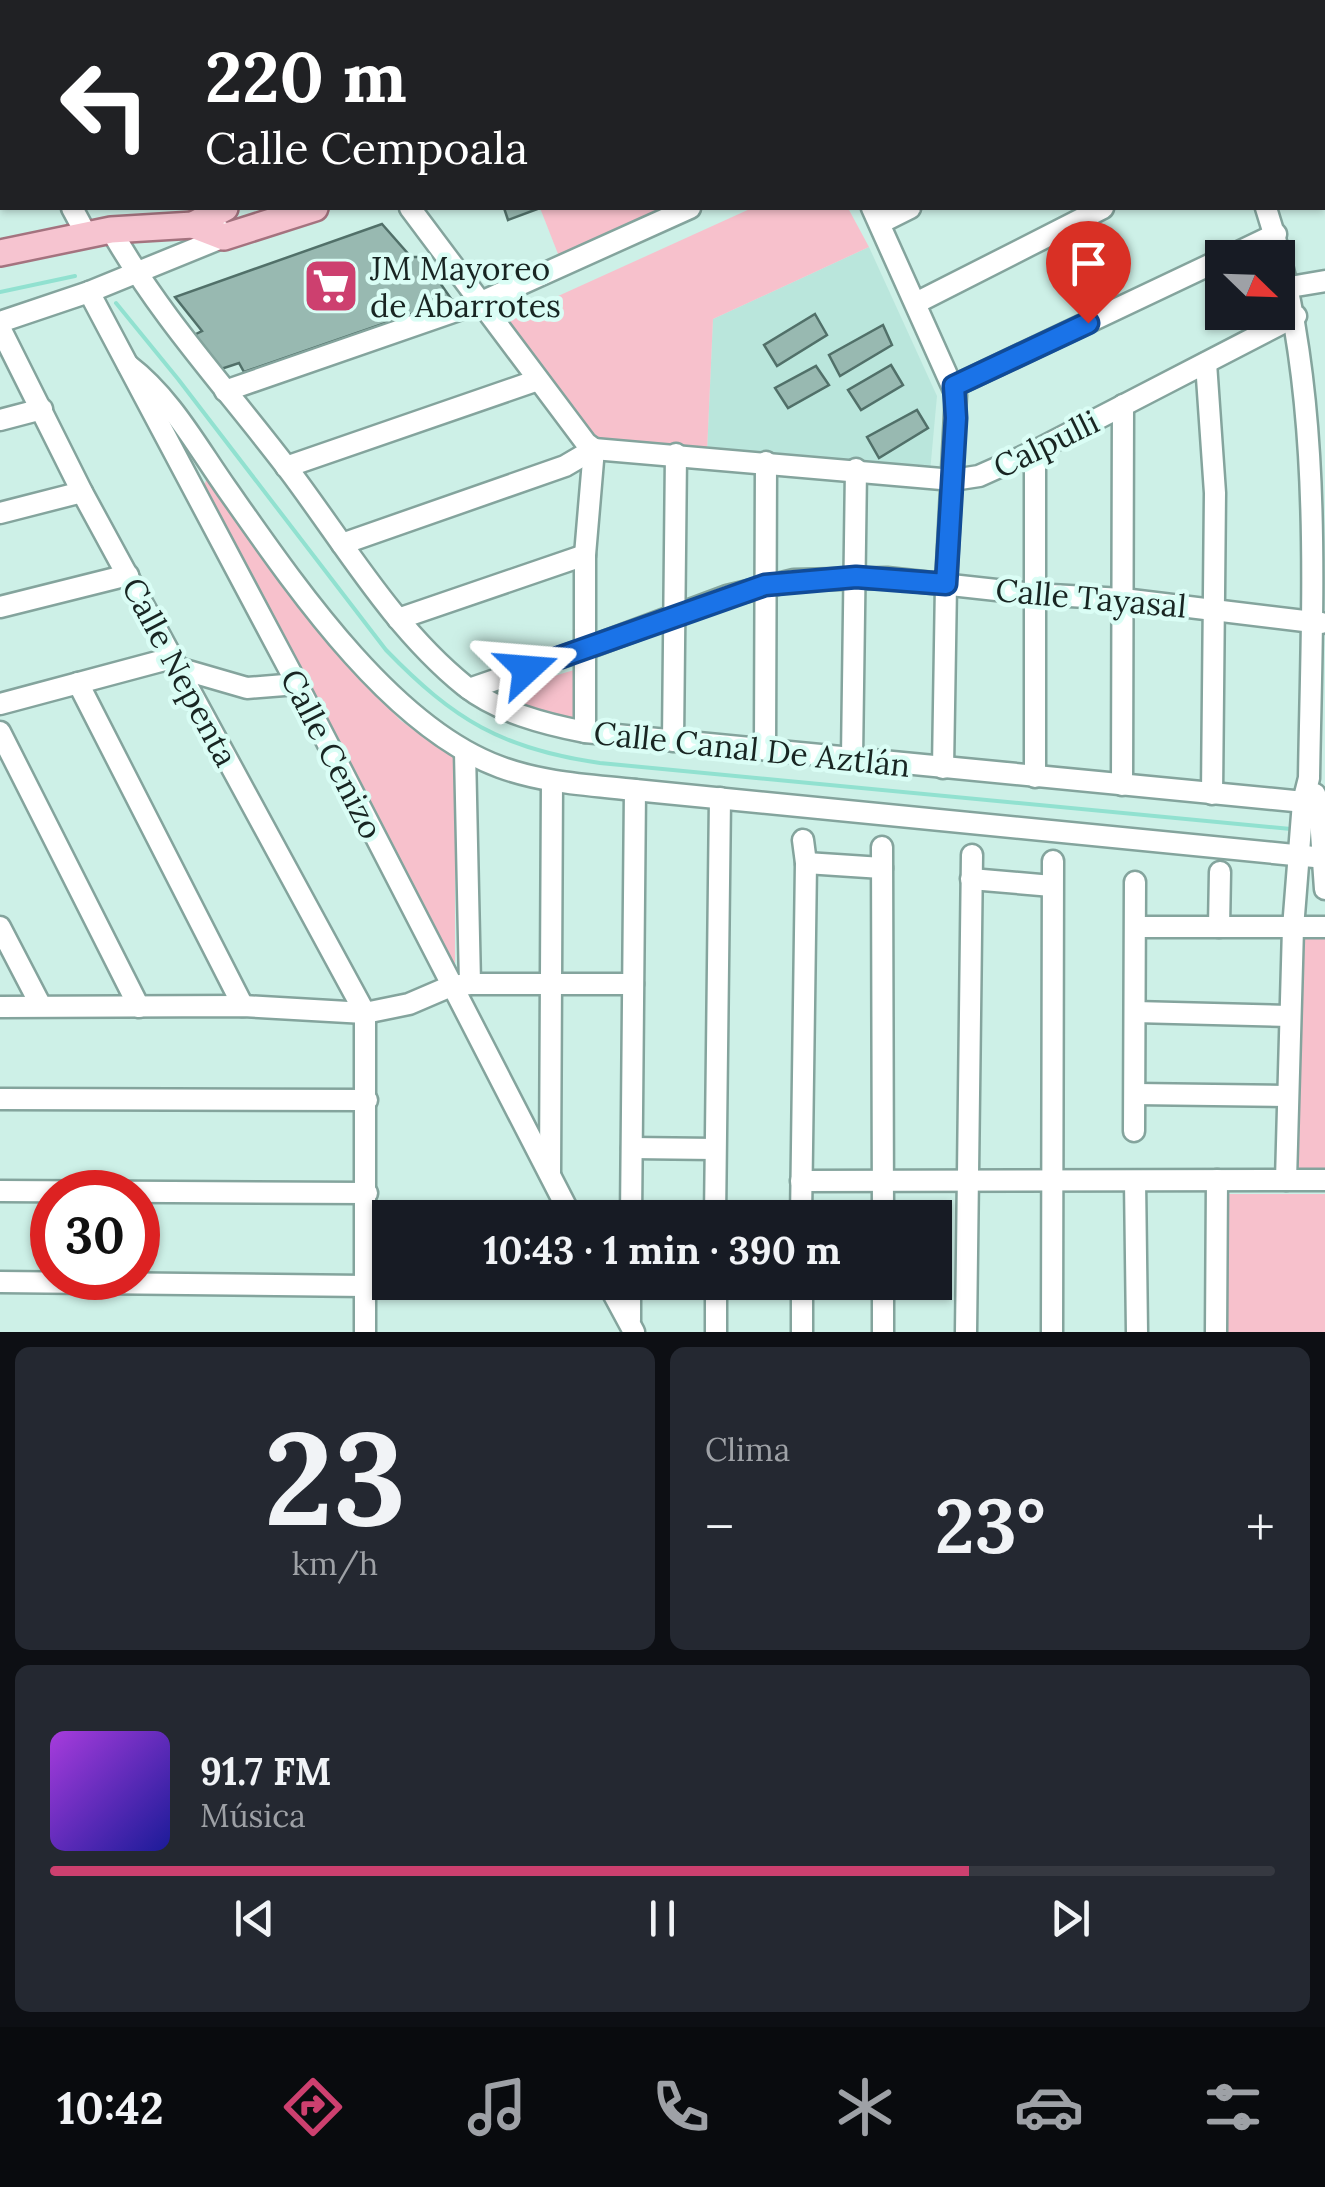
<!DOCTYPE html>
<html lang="es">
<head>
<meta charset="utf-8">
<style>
  body { margin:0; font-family:Lora,serif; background:#242831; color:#f1f3f6; height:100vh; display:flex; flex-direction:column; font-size:38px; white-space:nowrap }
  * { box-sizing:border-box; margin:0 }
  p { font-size:32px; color:#9ea1a6 }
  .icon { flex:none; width:55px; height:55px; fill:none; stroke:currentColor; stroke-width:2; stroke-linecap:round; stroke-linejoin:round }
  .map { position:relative; height:1332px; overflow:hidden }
  .side { display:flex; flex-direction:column; gap:15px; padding:15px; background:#0d0f14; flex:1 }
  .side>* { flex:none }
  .guide { position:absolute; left:0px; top:0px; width:1325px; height:210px; box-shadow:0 2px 8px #0004; background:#202124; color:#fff; overflow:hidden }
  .needle { width:65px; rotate:113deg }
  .buttons { position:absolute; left:1205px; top:240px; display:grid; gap:20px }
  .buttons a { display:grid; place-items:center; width:90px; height:90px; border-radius:0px; background:#171b24; box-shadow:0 2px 8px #0004; font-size:50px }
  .speed { position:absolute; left:30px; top:1170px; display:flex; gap:20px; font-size:50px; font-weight:700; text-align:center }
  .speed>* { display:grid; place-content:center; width:130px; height:130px; border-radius:50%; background:#171b24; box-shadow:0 2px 8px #0004; line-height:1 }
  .speed .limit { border:15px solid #d22; background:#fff; color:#111 }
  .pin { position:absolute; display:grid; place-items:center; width:85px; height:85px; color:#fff; margin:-102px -42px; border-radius:50% 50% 50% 0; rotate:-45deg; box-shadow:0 0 10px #0007 }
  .pin .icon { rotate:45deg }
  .me { position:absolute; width:110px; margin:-55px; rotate:71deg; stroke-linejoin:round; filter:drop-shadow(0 0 8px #0008) }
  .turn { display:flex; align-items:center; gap:35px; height:210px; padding:0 40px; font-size:45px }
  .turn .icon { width:130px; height:130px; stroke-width:2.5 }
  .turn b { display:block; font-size:70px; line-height:85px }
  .big { font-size:75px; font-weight:700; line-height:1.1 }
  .side .tile { flex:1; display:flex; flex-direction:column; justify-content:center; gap:15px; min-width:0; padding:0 35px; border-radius:15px; background:#242831 }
  .side .dial { align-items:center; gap:0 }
  .dial b { font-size:130px; line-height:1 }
  .song { display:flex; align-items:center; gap:30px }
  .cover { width:120px; height:120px; border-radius:15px; background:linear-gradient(135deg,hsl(280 70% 55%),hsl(240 70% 35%)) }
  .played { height:10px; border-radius:5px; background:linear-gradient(90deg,#cd406f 75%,#363941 75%) }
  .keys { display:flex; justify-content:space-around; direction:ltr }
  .heat { display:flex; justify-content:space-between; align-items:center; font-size:55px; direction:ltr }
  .side .tiles { flex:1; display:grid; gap:15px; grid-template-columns:1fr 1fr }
  .tile:last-child { grid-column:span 2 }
  .trip { position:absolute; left:372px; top:1200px; width:580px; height:100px; border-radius:0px; background:#171b24; box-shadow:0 2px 8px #0004; font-weight:700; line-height:100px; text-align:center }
  .dock { display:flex; height:160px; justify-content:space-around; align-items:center; background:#090b0e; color:#9ea1a6 }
  .dock .icon { width:70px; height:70px }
  .dock .active { color:#cd406f }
  .dock b { font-size:45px; color:#f1f3f6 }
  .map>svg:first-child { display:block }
  .built { fill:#bae6dc }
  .green { fill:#f7c1cc }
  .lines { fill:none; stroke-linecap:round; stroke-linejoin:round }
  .stream { stroke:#91e1d0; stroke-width:4 }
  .building { fill:#98b9b1; stroke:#517069; stroke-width:2.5 }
  .minor-casing { stroke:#84a49d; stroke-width:25 }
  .major-casing { stroke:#a4737f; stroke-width:30 }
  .minor { stroke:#fff; stroke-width:20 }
  .major { stroke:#f6c4d0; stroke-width:25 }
  .route-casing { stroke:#114b97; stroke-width:25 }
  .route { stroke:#1a73e8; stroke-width:18 }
  .labels { text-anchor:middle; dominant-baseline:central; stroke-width:9; stroke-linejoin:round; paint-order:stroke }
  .poi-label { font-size:32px; fill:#182522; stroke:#dafdf5; text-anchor:start }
  .street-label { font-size:32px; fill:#182522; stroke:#dafdf5 }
</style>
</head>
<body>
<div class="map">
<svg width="1325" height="1332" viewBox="0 0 1325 1332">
  <rect width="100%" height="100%" fill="#cdf0e7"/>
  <polygon class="built" points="869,247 937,396 930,472 707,452 713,319"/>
  <g class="green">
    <polygon points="540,208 675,208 560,259"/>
    <polygon points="752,208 848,208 869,247 713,319 707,452 594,443 501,322"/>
    <polygon points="207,477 358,674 400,720 455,759 455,975 203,490"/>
    <polygon points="574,670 575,717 556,717 497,693"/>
    <polygon points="1295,937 1325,937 1325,1169 1291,1169"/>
    <polygon points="1226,1194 1325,1194 1325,1332 1225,1332"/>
  </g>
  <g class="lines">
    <g class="stream">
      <polyline points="0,292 75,276"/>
      <path d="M116,303l62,76 208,271c68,70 116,99 214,113l691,66"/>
    </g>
  </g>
  <g class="building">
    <polygon points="504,208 540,208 508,220"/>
    <polygon points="382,224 411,257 422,257 452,300 244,372 239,363 218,370 194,335 202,331 175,297"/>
    <polygon points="815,314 827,335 777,366 764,345"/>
    <polygon points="883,325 892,345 840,376 829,355"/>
    <polygon points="891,365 903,385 861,410 848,390"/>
    <polygon points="816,366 829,385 788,408 775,388"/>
    <polygon points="917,410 928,428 879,458 867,437"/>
  </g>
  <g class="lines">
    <g class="minor-casing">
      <g id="minor">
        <polyline points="101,0 102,2"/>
        <polyline points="129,0 130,2"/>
        <polyline points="664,0 665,2"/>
        <polyline points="1167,0 1168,2"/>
        <polyline points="1275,0 1276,2"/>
        <polyline points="182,2 187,0"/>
        <polyline points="1106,2 1111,0"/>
        <polyline points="1322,57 1325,56"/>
        <polyline points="0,73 2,78"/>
        <polyline points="1322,96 1325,102"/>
        <polyline points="1322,190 1325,189"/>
        <polyline points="72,208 86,234"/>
        <polyline points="410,208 586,443 594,449"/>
        <polyline points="872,208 956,395 946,584 943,768"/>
        <path d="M1266,208c59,181 46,381 43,570l-6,24 -10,126 -7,252"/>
        <polyline points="880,223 910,208"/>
        <path d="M111,230c49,87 117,160 177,239 56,74 104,158 177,217 33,26 79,38 120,46l740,72"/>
        <polyline points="1226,258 1276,234"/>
        <polyline points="1290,287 1325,281"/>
        <polyline points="89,292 297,684 572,1218"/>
        <polyline points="916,303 1103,208"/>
        <polyline points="0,322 89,292 224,237 221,231"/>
        <polyline points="0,328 82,492 365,1013 365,1332"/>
        <polyline points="1206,363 1215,493 1212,794"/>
        <path d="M128,365c43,33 68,80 99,124 66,94 163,238 273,278 43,16 90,18 135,23l690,68"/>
        <polyline points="954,386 1222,259"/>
        <polyline points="225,391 479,303 690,208"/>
        <polyline points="0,420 42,409"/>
        <polyline points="594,449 953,480 979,476 1035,451 1296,316"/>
        <polyline points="286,467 538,380"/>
        <polyline points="0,513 82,492"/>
        <polyline points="342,544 565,466 594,449"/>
        <polyline points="0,607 128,575"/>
        <polyline points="398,619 585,555"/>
        <polyline points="178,668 247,688 297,684"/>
        <polyline points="78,683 243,1006"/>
        <polyline points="469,689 585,649 727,596 794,580 887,578 1033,594 1123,599 1321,623"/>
        <polyline points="0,704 172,658"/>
        <polyline points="0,732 139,1007"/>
        <polyline points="585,732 585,555 594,449"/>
        <polyline points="673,741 676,454"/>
        <polyline points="765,748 766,462"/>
        <polyline points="465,752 470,984"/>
        <polyline points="852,758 856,469"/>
        <polyline points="1035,777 1035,451"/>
        <polyline points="1122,785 1123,405"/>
        <polyline points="1315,794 1319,804 1325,889"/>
        <polyline points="882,847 883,1218"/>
        <polyline points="806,863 882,868"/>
        <polyline points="971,879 1052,886"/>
        <polyline points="0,927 41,1006"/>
        <polyline points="1137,927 1325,927"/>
        <polyline points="1219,927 1220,872"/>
        <polyline points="0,1007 243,1006 365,1013 409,1004 451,986 470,984 633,984"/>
        <polyline points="1135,1012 1288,1016"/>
        <polyline points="1135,1094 1286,1096"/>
        <polyline points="0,1099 367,1100"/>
        <polyline points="1134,1131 1135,882"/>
        <polyline points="632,1148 715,1149"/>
        <polyline points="550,1174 552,781"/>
        <polyline points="801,1181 1325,1180"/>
        <polyline points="1135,1181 1137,1332"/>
        <polyline points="0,1191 367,1193"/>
        <polyline points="631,1218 635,790"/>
        <polyline points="715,1218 720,798"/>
        <polyline points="801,1218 806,863 803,840"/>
        <polyline points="0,1282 366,1286"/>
        <polyline points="607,1282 634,1332"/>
        <polyline points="716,1282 716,1332"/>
        <polyline points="802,1282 802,1332"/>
        <polyline points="883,1282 883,1332"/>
        <polyline points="630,1320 630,1282"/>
        <polyline points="966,1332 972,855"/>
        <polyline points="1052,1332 1053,861"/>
        <polyline points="1216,1332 1217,1180"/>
      </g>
    </g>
    <g class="major-casing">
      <g id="major">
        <polyline points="686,2 691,0"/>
        <polyline points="769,2 774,0"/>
        <polyline points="193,225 225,208"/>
        <polyline points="0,253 111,230 193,225 224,237 315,208"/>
      </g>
    </g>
    <use href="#minor" class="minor"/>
    <use href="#major" class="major"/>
  </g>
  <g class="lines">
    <g class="route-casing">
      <polyline id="route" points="527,669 765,585 856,577 946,584 956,418 954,386 1088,323"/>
    </g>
    <use href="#route" class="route"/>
  </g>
  <defs>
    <g id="supermarket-square" transform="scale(2.875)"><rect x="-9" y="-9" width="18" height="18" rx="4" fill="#cd406f" stroke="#dafdf5"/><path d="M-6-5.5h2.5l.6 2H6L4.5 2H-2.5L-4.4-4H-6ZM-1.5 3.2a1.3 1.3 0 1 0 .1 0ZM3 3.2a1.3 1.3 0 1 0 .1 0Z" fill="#fff"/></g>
  </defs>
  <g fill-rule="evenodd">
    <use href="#supermarket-square" x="331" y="286"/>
  </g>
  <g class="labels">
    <g class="poi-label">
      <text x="370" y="268">JM Mayoreo<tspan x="370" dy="37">de Abarrotes</tspan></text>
    </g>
    <g class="street-label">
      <text transform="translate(1046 444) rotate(-26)">Calpulli</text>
      <text transform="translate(1091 598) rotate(5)">Calle Tayasal</text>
      <text transform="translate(180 672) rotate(62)">Calle Nepenta</text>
      <text transform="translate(752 749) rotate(6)">Calle Canal De Aztlán</text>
      <text transform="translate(332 754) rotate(63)">Calle Cenizo</text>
    </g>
  </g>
</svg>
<div class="buttons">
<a><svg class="needle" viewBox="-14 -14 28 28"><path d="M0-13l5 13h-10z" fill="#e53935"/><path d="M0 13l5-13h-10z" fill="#9ea1a6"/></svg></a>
</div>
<div class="speed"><div class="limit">30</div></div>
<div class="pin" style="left:1088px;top:323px;background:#d93025"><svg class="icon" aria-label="arrive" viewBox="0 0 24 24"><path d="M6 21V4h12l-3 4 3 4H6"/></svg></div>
<svg class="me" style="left:527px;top:669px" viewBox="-20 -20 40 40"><path d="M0-17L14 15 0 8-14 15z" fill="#1a73e8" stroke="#fff" stroke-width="4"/></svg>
<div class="trip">10:43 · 1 min · 390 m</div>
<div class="guide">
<div class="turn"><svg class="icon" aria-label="left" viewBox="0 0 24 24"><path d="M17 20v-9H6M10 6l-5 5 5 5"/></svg><div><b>220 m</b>Calle Cempoala</div></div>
</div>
</div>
<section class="side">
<div class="tiles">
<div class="tile dial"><b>23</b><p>km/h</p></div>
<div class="tile"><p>Clima</p>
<div class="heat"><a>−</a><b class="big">23°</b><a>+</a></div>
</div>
<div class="tile">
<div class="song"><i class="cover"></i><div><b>91.7 FM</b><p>Música</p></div></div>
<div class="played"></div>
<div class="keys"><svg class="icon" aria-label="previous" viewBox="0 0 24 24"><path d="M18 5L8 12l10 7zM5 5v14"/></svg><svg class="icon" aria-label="pause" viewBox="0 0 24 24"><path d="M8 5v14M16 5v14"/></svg><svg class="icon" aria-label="next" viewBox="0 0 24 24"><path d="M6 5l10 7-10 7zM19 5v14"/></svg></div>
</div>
</div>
</section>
<nav class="dock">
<b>10:42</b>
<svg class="icon active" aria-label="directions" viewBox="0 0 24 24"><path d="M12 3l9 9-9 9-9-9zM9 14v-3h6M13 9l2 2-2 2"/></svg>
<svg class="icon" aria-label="music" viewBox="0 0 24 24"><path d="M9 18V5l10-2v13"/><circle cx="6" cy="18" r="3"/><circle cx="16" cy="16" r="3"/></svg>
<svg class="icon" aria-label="phone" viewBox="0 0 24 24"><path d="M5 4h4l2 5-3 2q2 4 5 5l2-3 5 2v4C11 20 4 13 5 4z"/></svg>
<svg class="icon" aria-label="climate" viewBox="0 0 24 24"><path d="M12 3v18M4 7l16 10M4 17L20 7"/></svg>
<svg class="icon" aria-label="car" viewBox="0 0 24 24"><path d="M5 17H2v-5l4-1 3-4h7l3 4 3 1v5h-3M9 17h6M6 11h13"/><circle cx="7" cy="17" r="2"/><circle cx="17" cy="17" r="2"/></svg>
<svg class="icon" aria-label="filters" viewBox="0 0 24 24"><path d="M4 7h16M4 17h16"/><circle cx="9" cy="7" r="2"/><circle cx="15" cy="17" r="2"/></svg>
</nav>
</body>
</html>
